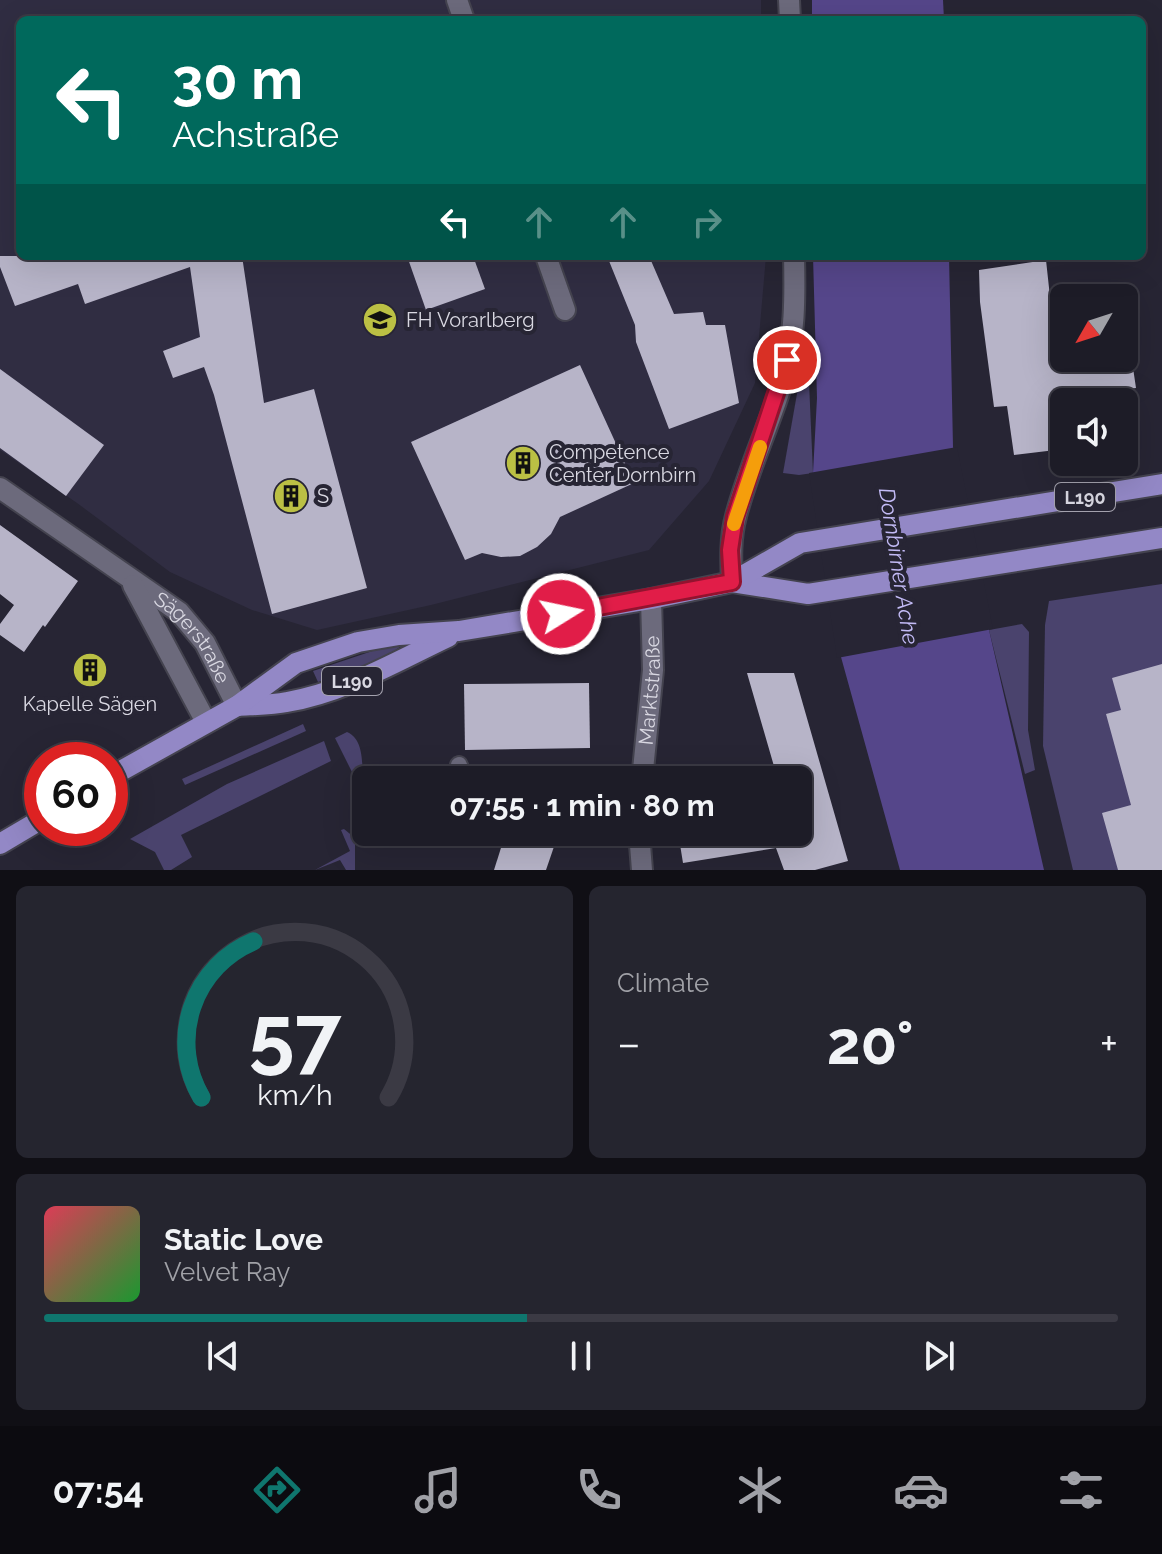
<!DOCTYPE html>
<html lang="en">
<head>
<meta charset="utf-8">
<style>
  body { margin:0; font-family:Raleway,sans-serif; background:#25252f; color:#f1f3f6; height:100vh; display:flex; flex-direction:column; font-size:30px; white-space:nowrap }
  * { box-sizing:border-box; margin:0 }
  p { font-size:26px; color:#a0a1a7 }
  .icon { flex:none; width:44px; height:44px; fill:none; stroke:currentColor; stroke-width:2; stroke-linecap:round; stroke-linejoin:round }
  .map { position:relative; height:870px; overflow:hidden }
  .panel { display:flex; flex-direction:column; gap:16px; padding:16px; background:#100f15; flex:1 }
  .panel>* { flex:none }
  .guide { position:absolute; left:16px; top:16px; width:1130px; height:244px; border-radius:12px; box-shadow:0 8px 32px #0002,0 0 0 2px #3b3a44; background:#00695c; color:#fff; overflow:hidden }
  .needle { width:52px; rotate:231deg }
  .tools { position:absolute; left:1050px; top:284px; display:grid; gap:16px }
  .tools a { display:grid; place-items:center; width:88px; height:88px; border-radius:12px; background:#1d1c27; box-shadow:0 8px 32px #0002,0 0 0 2px #3b3a44; font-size:40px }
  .speed { position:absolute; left:24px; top:742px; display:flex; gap:16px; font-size:40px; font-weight:700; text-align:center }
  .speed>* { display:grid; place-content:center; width:104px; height:104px; border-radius:50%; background:#1d1c27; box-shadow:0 8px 32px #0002,0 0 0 2px #3b3a44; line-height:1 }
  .speed .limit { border:12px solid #d22; background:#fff; color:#111 }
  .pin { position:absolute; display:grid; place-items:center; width:68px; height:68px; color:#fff; margin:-34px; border:4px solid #fff; border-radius:50%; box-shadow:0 2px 8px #0007 }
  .me { position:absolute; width:88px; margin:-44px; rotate:80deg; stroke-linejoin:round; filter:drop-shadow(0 0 6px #0008) }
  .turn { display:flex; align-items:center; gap:28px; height:168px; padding:0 24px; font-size:36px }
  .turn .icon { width:104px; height:104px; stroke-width:2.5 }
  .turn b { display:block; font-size:56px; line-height:68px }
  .lanes { display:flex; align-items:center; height:76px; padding:0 24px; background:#0003; justify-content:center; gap:40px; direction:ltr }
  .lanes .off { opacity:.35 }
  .big { font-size:60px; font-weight:700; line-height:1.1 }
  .panel .card { flex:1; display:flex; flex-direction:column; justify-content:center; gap:12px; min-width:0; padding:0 28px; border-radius:12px; background:#25252f }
  .panel .dial { align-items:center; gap:0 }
  .dial svg { height:208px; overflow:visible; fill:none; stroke:#3b3a44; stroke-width:7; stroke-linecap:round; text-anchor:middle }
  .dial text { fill:#f1f3f6; stroke:none }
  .song { display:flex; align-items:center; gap:24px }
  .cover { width:96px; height:96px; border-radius:12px; background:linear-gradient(135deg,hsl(350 70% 55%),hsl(130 70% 35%)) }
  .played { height:8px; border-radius:4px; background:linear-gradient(90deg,#0f766e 45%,#3b3a44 45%) }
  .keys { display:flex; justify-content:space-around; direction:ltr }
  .heat { display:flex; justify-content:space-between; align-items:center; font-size:44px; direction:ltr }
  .panel .tiles { flex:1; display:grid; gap:16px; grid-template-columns:1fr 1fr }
  .card:last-child { grid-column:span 2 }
  .trip { position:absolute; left:352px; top:766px; width:460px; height:80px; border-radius:12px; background:#1d1c27; box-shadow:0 8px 32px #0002,0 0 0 2px #3b3a44; font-weight:700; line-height:80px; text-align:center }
  .menu { display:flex; height:128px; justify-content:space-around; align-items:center; background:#0c0b10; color:#a0a1a7 }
  .menu .icon { width:56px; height:56px }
  .menu .current { color:#0f766e }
  .menu b { font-size:36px; color:#f1f3f6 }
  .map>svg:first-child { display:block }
  .built { fill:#302d42 }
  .green { fill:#4a436d }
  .water { fill:#55468a }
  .pier { fill:#272534 }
  .building { fill:#b7b4c8 }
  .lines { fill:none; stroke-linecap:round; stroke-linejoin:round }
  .service-casing { stroke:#44434f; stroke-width:20 }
  .minor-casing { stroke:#44434f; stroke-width:24 }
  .tertiary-casing { stroke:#44434f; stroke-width:24 }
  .primary-casing { stroke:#44434f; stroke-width:24 }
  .service { stroke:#6c6a7c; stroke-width:16 }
  .minor { stroke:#6c6a7c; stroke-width:20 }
  .tertiary { stroke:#6c6a7c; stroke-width:20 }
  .primary { stroke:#9388c6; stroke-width:20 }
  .route-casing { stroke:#92132f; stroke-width:20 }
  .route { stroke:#e11d48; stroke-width:14 }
  .slow { stroke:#f59e0b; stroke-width:14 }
  .labels { text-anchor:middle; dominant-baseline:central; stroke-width:8; stroke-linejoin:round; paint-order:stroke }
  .shield { fill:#272534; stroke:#a4a2ae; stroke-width:2 }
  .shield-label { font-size:18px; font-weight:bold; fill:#d9d8e2 }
  .poi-label { font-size:20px; fill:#d9d8e2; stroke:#272534; text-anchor:start }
  .street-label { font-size:20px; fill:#d9d8e2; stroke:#272534 }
  .water-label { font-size:22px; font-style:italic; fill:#c3bbf6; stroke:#272534 }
</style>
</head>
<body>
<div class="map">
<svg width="1162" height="870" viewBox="0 0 1162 870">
  <rect width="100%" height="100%" fill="#272534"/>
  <polygon class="built" points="0,0 761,0 761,20 20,20 20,256 766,256 755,383 709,481 649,550 431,605 317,630 252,610 170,572 77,503 0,450"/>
  <g class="green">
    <polygon points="807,337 813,473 799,475 783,473"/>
    <polygon points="1162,584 1162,870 1073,870 1043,746 1045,625 1049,601"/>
    <polygon points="1022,624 1029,632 1028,730 1035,770 1025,774 989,630"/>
    <polygon points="399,642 401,646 382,660 318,682 313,671"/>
    <polygon points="303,724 306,731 185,785 182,779"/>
    <path d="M347,732c17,7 15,32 16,48l-6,2 -22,-44z"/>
    <polygon points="324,741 331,761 181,835 192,857 171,870 164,870 155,852 130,839 227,784"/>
    <polygon points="344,829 355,838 355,870 346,870 340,860 315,870 350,851 341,830"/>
  </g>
  <g class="water">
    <polygon points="812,0 943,0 944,20 812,20"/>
    <polygon points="813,256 949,256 953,447 989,630 1044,870 900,870 841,657 813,473 817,398"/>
  </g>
  <polygon class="pier" points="957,447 993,629 837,658 809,473"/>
  <g class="building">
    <polygon points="0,256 242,256 264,403 314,389 367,588 272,614 214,395 204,367 173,378 163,351 200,337 190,267 85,304 78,284 15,306 0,267"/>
    <polygon points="407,256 473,256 485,289 426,310"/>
    <polygon points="607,256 649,256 674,314 703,312 706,325 725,325 739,403 669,429 636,342 635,325"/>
    <polygon points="1046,260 1058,371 1132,361 1136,388 1078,396 1079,402 1064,402 1064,449 1014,455 1007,406 994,407 980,302 979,270"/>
    <polygon points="580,365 634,483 560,517 551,534 537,547 520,556 501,557 482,553 465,560 411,442"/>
    <polygon points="0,369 104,445 66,496 0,448"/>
    <polygon points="0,525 78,581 45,627 43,625 24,652 0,635 0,624 14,605 0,594"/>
    <polygon points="1162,664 1162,870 1118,870 1102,813 1131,805 1106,714 1121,710 1112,678"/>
    <polygon points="747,673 794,673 848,861 815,870 784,870 776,848 683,863 678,832 798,832 798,780 778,780"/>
    <polygon points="589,683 590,748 465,750 464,684"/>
    <polygon points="506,832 559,832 546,870 494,870"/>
  </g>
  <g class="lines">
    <g class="service-casing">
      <polyline id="service" points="459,765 462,780"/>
    </g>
    <g class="minor-casing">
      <g id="minor">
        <polyline points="457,0 464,20"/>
        <polyline points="546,256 565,310"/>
      </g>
    </g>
    <g class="tertiary-casing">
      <g id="tertiary">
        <polyline points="789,0 790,20"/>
        <path id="s1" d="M0,488l179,124 26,31 32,63"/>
        <path d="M732,582c-1,-22 -2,-44 4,-66 12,-47 34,-92 48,-139 11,-40 11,-80 10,-121"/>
        <polyline points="133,585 206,722"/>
        <path id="s2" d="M642,780l11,-110 -2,-71"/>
        <polyline points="639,832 642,870"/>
      </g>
    </g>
    <g class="primary-casing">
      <g id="primary">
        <polyline points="732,582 808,594 1162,538"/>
        <path d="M237,706c17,-1 34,-1 50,-4 56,-9 110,-41 161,-65"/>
        <polyline points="110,777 237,706 296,663 358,642 399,635 459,631 651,599 732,582 800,543 1162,484"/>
        <polyline points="0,844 42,819"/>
      </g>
    </g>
    <use href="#service" class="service"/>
    <use href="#minor" class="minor"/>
    <use href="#tertiary" class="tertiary"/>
    <use href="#primary" class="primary"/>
  </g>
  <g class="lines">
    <g class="route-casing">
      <polyline id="route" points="561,614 732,582 730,550 735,517 787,360"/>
    </g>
    <use href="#route" class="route"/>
    <polyline class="slow" points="734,524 760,447"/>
  </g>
  <defs>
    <g id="university-disc" transform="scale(1.8)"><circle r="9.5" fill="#bbc044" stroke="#272534"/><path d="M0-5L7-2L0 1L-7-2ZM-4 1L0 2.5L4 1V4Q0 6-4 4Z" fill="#111"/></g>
    <g id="building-disc" transform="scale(1.8)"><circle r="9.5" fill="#bbc044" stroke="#272534"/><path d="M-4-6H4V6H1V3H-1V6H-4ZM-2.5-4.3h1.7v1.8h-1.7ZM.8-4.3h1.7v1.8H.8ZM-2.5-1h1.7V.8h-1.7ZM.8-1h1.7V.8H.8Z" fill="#111"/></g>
  </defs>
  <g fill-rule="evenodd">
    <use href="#university-disc" x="380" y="320"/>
    <use href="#building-disc" x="523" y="463"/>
    <use href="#building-disc" x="291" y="496"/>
    <use href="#building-disc" x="90" y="670"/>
  </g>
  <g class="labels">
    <g class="shield">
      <rect x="1055" y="483" width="60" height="28" rx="6"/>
      <rect x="322" y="667" width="60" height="28" rx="6"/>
    </g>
    <g class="shield-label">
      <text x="1085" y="497">L190</text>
      <text x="352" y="681">L190</text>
    </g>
    <g class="poi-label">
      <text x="406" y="320">FH Vorarlberg</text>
      <text x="549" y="452">Competence<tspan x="549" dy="23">Center Dornbirn</tspan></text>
      <text x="317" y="496">S</text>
      <text x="90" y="704" text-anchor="middle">Kapelle Sägen</text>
    </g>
    <g class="street-label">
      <text stroke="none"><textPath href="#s1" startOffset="246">Sägerstraße</textPath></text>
      <text stroke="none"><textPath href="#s2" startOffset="90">Marktstraße</textPath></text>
    </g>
    <g class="water-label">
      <text transform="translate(899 566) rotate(81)">Dornbirner Ache</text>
    </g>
  </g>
</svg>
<div class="tools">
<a><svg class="needle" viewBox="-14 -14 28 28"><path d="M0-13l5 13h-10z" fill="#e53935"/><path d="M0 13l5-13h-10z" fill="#a0a1a7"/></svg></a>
<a><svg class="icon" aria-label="sound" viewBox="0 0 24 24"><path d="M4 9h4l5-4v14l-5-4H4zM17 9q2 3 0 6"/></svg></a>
</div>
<div class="speed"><div class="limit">60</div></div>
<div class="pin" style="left:787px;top:360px;background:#d93025"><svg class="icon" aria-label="arrive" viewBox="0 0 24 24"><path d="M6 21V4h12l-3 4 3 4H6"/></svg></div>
<svg class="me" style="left:561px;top:614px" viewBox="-20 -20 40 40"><circle r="17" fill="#e11d48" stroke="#fff" stroke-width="3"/><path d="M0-11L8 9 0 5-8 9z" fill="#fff"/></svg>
<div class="trip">07:55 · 1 min · 80 m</div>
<div class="guide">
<div class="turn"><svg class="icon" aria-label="left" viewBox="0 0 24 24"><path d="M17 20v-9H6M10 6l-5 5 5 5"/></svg><div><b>30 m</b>Achstraße</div></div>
<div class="lanes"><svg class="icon" aria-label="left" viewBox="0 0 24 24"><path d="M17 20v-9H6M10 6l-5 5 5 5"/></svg><svg class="icon off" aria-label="ahead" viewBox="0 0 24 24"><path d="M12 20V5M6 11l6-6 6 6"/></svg><svg class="icon off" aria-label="ahead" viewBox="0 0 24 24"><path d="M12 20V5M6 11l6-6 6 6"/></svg><svg class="icon off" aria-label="right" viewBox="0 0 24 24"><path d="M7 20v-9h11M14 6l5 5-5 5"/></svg></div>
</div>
</div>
<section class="panel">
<div class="tiles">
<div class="card dial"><svg viewBox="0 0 100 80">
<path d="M14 69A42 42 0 1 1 86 69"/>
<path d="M14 69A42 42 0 0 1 34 9" stroke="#0f766e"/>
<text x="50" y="56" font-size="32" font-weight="700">57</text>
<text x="50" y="72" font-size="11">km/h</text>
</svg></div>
<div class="card"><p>Climate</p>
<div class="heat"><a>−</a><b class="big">20°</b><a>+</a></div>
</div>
<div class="card">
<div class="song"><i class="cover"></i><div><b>Static Love</b><p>Velvet Ray</p></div></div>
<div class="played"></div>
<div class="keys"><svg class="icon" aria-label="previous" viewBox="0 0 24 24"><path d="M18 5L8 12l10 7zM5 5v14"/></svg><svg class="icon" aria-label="pause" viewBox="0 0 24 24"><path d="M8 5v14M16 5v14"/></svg><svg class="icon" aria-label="next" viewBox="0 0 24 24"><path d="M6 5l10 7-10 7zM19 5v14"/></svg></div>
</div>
</div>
</section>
<nav class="menu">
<b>07:54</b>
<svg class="icon current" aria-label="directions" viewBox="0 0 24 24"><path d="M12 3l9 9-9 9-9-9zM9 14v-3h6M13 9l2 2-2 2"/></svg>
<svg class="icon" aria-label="music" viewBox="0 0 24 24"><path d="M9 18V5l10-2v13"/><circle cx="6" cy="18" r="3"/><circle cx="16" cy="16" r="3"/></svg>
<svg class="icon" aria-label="phone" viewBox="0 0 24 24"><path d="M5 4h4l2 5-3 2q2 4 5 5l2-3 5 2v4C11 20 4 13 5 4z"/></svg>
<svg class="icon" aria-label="climate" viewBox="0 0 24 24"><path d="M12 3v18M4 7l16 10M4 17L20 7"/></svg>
<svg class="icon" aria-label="car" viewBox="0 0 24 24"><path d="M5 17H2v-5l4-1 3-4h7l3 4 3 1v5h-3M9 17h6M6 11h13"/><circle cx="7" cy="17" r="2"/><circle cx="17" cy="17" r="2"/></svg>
<svg class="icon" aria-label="filters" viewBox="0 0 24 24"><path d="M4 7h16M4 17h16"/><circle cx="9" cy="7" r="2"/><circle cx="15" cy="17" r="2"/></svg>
</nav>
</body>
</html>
